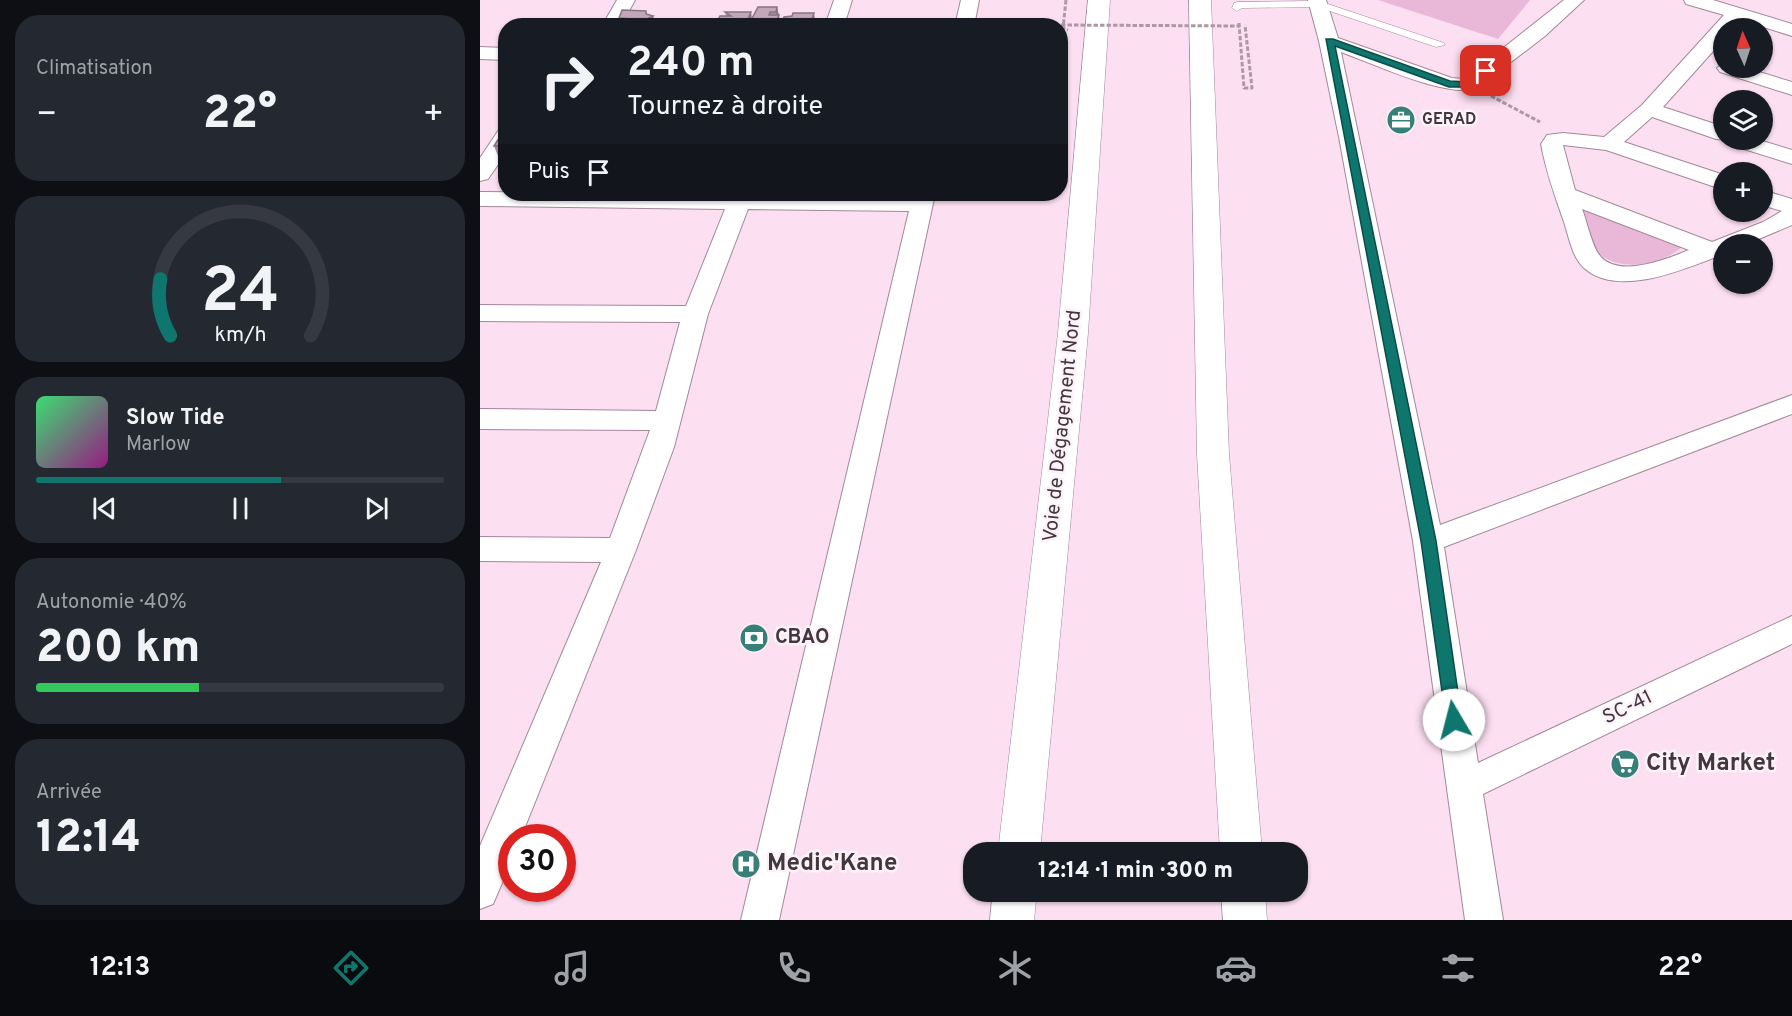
<!DOCTYPE html>
<html lang="fr">
<head>
<meta charset="utf-8">
<style>
  body { margin:0; font-family:Overpass,sans-serif; background:#242831; color:#f1f3f6; height:100vh; display:flex; flex-direction:column; font-size:22px; white-space:nowrap }
  * { box-sizing:border-box; margin:0 }
  p { font-size:20px; color:#9ea1a6 }
  .icon { flex:none; width:33px; height:33px; fill:none; stroke:currentColor; stroke-width:2; stroke-linecap:round; stroke-linejoin:round }
  .map { position:relative; flex:1; overflow:hidden }
  .sheet { display:flex; flex-direction:column; gap:15px; padding:15px; background:#0d0f14; width:480px }
  .sheet>* { flex:none }
  .banner { position:absolute; left:18px; top:18px; width:570px; height:183px; border-radius:24px; box-shadow:0 2px 4px #0004; background:#171b24; color:#f1f3f6; overflow:hidden }
  .needle { width:39px; rotate:357deg }
  .fabs { position:absolute; left:1233px; top:18px; display:grid; gap:12px }
  .fabs a { display:grid; place-items:center; width:60px; height:60px; border-radius:50%; background:#171b24; box-shadow:0 2px 4px #0004; font-size:30px }
  .speed { position:absolute; left:18px; top:824px; display:flex; gap:12px; font-size:30px; font-weight:700; text-align:center }
  .speed>* { display:grid; place-content:center; width:78px; height:78px; border-radius:50%; background:#171b24; box-shadow:0 2px 4px #0004; line-height:1 }
  .speed .limit { border:9px solid #d22; background:#fff; color:#111 }
  .pin { position:absolute; display:grid; place-items:center; width:51px; height:51px; color:#fff; margin:-26px; border-radius:12px; box-shadow:0 3px 9px #0006 }
  .me { position:absolute; width:66px; margin:-33px; rotate:352deg; stroke-linejoin:round; filter:drop-shadow(0 0 4px #0008) }
  .turn { display:flex; align-items:center; gap:21px; height:126px; padding:0 30px; font-size:27px }
  .turn .icon { width:78px; height:78px; stroke-width:2.5 }
  .turn b { display:block; font-size:42px; line-height:51px }
  .then { display:flex; align-items:center; height:57px; padding:0 30px; background:#0003; gap:12px; font-size:22px }
  .big { font-size:45px; font-weight:800; line-height:1.1 }
  .sheet .card { flex:1; display:flex; flex-direction:column; justify-content:center; gap:9px; min-width:0; padding:0 21px; border-radius:24px; background:#242831 }
  .sheet .dial { align-items:center; gap:0 }
  .dial svg { height:156px; overflow:visible; fill:none; stroke:#363941; stroke-width:7; stroke-linecap:round; text-anchor:middle }
  .dial text { fill:#f1f3f6; stroke:none }
  .song { display:flex; align-items:center; gap:18px }
  .cover { width:72px; height:72px; border-radius:9px; background:linear-gradient(135deg,hsl(140 70% 55%),hsl(310 70% 35%)) }
  .played { height:6px; border-radius:3px; background:linear-gradient(90deg,#0f766e 60%,#363941 60%) }
  .keys { display:flex; justify-content:space-around; direction:ltr }
  .heat { display:flex; justify-content:space-between; align-items:center; font-size:33px; direction:ltr }
  .charge { height:9px; border-radius:4px; background:linear-gradient(90deg,#34c759 40%,#363941 0) }
  .trip { position:absolute; left:483px; top:842px; width:345px; height:60px; border-radius:24px; background:#171b24; box-shadow:0 2px 4px #0004; font-weight:800; line-height:60px; text-align:center }
  .tab-bar { display:flex; height:96px; justify-content:space-around; align-items:center; background:#090b0e; color:#9ea1a6 }
  .tab-bar .icon { width:42px; height:42px }
  .tab-bar .on { color:#0f766e }
  .tab-bar b { font-size:27px; color:#f1f3f6 }
  main { display:flex; flex:1; min-height:0 }
  .map>svg:first-child { display:block }
  .green { fill:#e9b8d8 }
  .lines { fill:none; stroke-linecap:round; stroke-linejoin:round }
  .lane-casing { stroke:#a38899; stroke-width:1 }
  .street-casing { stroke:#a38899; stroke-width:2 }
  .highway-casing { stroke:#a38899; stroke-width:1 }
  .path { stroke:#ae98a6; stroke-width:3; stroke-dasharray:4.5 2; stroke-linecap:butt }
  .lane { fill:#fff; fill-rule:evenodd }
  .street { fill:#fff; fill-rule:evenodd }
  .highway { fill:#fff; fill-rule:evenodd }
  .path-bridge { stroke:#ae98a6; stroke-width:3; stroke-dasharray:4.5 2; stroke-linecap:butt }
  .wall { fill:#a8909f }
  .shaded-wall { fill:#887582 }
  .building { fill:#c3a7b9; stroke:#887582; stroke-width:1.5 }
  .route { fill:#0f766e; stroke:#0a4d48; stroke-width:1.5 }
  .labels { text-anchor:middle; dominant-baseline:central; stroke-width:5; stroke-linejoin:round; paint-order:stroke }
  .far-poi-label { font-size:16px; font-weight:bold; fill:#43373e; stroke:#fef2f9; text-anchor:start }
  .street-label { font-size:20px; fill:#43373e; stroke:#fef2f9 }
  .poi-label { font-size:20px; font-weight:bold; fill:#43373e; stroke:#fef2f9; text-anchor:start }
  .near-poi-label { font-size:24px; font-weight:bold; fill:#43373e; stroke:#fef2f9; text-anchor:start }
</style>
</head>
<body>
<main>
<section class="sheet">
<div class="card"><p>Climatisation</p>
<div class="heat"><a>−</a><b class="big">22°</b><a>+</a></div>
</div>
<div class="card dial"><svg viewBox="0 0 100 80">
<path d="M14 69A42 42 0 1 1 86 69"/>
<path d="M14 69A42 42 0 0 1 9 40" stroke="#0f766e"/>
<text x="50" y="56" font-size="32" font-weight="700">24</text>
<text x="50" y="72" font-size="11">km/h</text>
</svg></div>
<div class="card">
<div class="song"><i class="cover"></i><div><b>Slow Tide</b><p>Marlow</p></div></div>
<div class="played"></div>
<div class="keys"><svg class="icon" aria-label="previous" viewBox="0 0 24 24"><path d="M18 5L8 12l10 7zM5 5v14"/></svg><svg class="icon" aria-label="pause" viewBox="0 0 24 24"><path d="M8 5v14M16 5v14"/></svg><svg class="icon" aria-label="next" viewBox="0 0 24 24"><path d="M6 5l10 7-10 7zM19 5v14"/></svg></div>
</div>
<div class="card"><p>Autonomie · 40%</p><b class="big">200 km</b><div class="charge"></div></div>
<div class="card"><p>Arrivée</p><b class="big">12:14</b></div>
</section>
<div class="map">
<svg width="1312" height="920" viewBox="0 0 1312 920">
  <rect width="100%" height="100%" fill="#fcdff1"/>
  <g class="green">
    <polygon points="898,0 1050,0 1018,39"/>
    <path d="M1106,209l91,34 4,5c-23,19 -70,26 -89,-2 -6,-10 -9,-25 -12,-36z"/>
  </g>
  <g class="lines">
    <g class="lane-casing">
      <polygon id="lane" points="839,1 964,43 965,45 956,47 838,7 762,8 757,11 752,8 754,3 757,2"/>
    </g>
    <g class="street-casing">
      <g id="street">
        <polygon points="137,0 155,0 141,26 122,26"/>
        <polygon points="354,0 372,0 364,26 345,26"/>
        <polygon points="481,0 499,0 494,26 475,26"/>
        <path d="M828,0h18l12,38 114,40 12,1 100,-79h20l-39,36 -69,53c-32,8 -102,-25 -135,-37l99,473 352,-130v19l-348,133 34,216 314,-147v28l-309,150 20,126h-38l-52,-379 -74,-404 -20,-96z"/>
        <path d="M1204,0h29l79,24v12l-51,-16 -8,8h-9v11l-61,68 61,20v13h4l-12,-1 -64,-22 -28,25 100,33v15l-118,-40 -43,-5 12,45 137,52 51,-20 19,-11 -20,-6v-15l30,9v26l-45,19h-23v10c-37,14 -105,45 -140,14 -12,-11 -15,-31 -20,-46 -9,-26 -18,-50 -23,-78l6,-9 16,-2 41,4 38,-32 82,-90 -38,-11zM1102,209l107,41c-22,9 -69,28 -88,7 -9,-9 -14,-36 -19,-48z"/>
        <polygon points="0,47 26,48 26,60 0,59"/>
        <polygon points="1244,63 1244,68 1266,68 1312,82 1312,95 1240,72 1237,68"/>
        <polygon points="26,130 26,153 8,179 0,181 0,158 18,131"/>
        <polygon points="1248,140 1279,140 1312,150 1312,164 1251,145"/>
        <polygon points="0,192 432,197 433,194 455,194 299,920 261,920 429,211 268,209 228,314 194,447 156,550 41,837 32,837 32,860 13,904 0,909 0,846 121,562 0,561 0,537 130,538 170,430 0,429 0,409 176,411 200,322 0,321 0,305 206,306 245,209 0,206"/>
      </g>
    </g>
    <g class="highway-casing">
      <g id="highway">
        <polygon points="608,0 630,0 608,333 560,852 518,852 578,333"/>
        <polygon points="709,0 731,0 749,454 782,852 740,852 717,454"/>
        <polygon points="513,891 557,891 554,920 510,920"/>
        <polygon points="741,891 785,891 787,920 743,920"/>
      </g>
    </g>
    <g class="path">
      <polyline points="586,0 583,28 588,30"/>
      <polyline points="759,23 764,88 772,88 765,25"/>
      <polyline points="1011,96 1060,122"/>
    </g>
    <use href="#lane" class="lane"/>
    <use href="#street" class="street"/>
    <use href="#highway" class="highway"/>
    <polyline class="path-bridge" points="581,25 760,26"/>
  </g>
  <g class="wall">
    <polygon points="297,7 301,24 336,26 235,25 246,16 245,12 272,18"/>
    <polygon points="167,14 173,16 176,26 134,26 141,23 139,18"/>
    <polygon points="26,127 26,166 22,166 14,146"/>
  </g>
  <g class="shaded-wall">
    <polygon points="297,7 300,21 301,26 296,26 295,24 297,19 296,12"/>
    <polygon points="166,11 168,19 173,16 176,26 162,26"/>
    <polygon points="271,12 273,26 268,26 267,21"/>
    <polygon points="334,13 336,26 319,26 318,23"/>
  </g>
  <g class="building">
    <polygon points="278,7 297,7 296,12 290,12 289,15 299,15 295,24 286,24 286,26 268,26"/>
    <polygon points="142,10 166,11 166,14 173,16 163,21 162,26 134,26 135,24 152,23 154,19 139,18"/>
    <polygon points="245,12 271,12 267,21 254,22 252,26 235,25 240,16 251,16"/>
    <polygon points="313,13 334,13 331,22 318,23 319,26 300,26 304,17 312,16"/>
    <polygon points="26,127 26,145 14,146"/>
  </g>
  <polygon class="route" points="846,39 853,39 970,81 987,82 1003,69 1011,71 992,87 969,87 855,46 956,541 982,720 980,725 974,727 968,725 966,720 941,541"/>
  <defs>
    <g id="office-disc" transform="scale(1.5)"><circle r="9.5" fill="#377f79" stroke="#fef2f9"/><path d="M-6-3h4V-5.5h4V-3h4V5H-6ZM-1-4.5V-3h2v-1.5ZM-6 0V1H6V0Z" fill="#fff"/></g>
    <g id="bank-disc" transform="scale(1.5)"><circle r="9.5" fill="#377f79" stroke="#fef2f9"/><path d="M-6-4H6V4H-6ZM0-2.3a2.3 2.3 0 1 0 0 4.6a2.3 2.3 0 1 0 0-4.6Z" fill="#fff"/></g>
    <g id="supermarket-disc" transform="scale(1.5)"><circle r="9.5" fill="#377f79" stroke="#fef2f9"/><path d="M-6-5.5h2.5l.6 2H6L4.5 2H-2.5L-4.4-4H-6ZM-1.5 3.2a1.3 1.3 0 1 0 .1 0ZM3 3.2a1.3 1.3 0 1 0 .1 0Z" fill="#fff"/></g>
    <g id="hospital-disc" transform="scale(1.5)"><circle r="9.5" fill="#377f79" stroke="#fef2f9"/><path d="M-5-5h3v3.5h4V-5h3V5h-3V1.5h-4V5h-3Z" fill="#fff"/></g>
  </defs>
  <g fill-rule="evenodd">
    <use href="#office-disc" x="921" y="120"/>
    <use href="#bank-disc" x="274" y="638"/>
    <use href="#supermarket-disc" x="1145" y="764"/>
    <use href="#hospital-disc" x="266" y="864"/>
  </g>
  <g class="labels">
    <g class="far-poi-label">
      <text x="942" y="120">GERAD</text>
    </g>
    <g class="street-label">
      <text transform="translate(583 426) rotate(-84)">Voie de Dégagement Nord</text>
      <text transform="translate(1148 708) rotate(-26)">SC-41</text>
    </g>
    <g class="poi-label">
      <text x="295" y="638">CBAO</text>
    </g>
    <g class="near-poi-label">
      <text x="1166" y="764">City Market</text>
      <text x="287" y="864">Medic'Kane</text>
    </g>
  </g>
</svg>
<div class="fabs">
<a><svg class="needle" viewBox="-14 -14 28 28"><path d="M0-13l5 13h-10z" fill="#e53935"/><path d="M0 13l5-13h-10z" fill="#9ea1a6"/></svg></a>
<a><svg class="icon" aria-label="layers" viewBox="0 0 24 24"><path d="M12 4l9 5-9 5-9-5zM3 14l9 5 9-5"/></svg></a>
<a>+</a>
<a>−</a>
</div>
<div class="speed"><div class="limit">30</div></div>
<div class="pin" style="left:1006px;top:71px;background:#d93025"><svg class="icon" aria-label="arrive" viewBox="0 0 24 24"><path d="M6 21V4h12l-3 4 3 4H6"/></svg></div>
<svg class="me" style="left:974px;top:720px" viewBox="-20 -20 40 40"><circle r="19" fill="#fff"/><path d="M0-13L10 11 0 6-10 11z" fill="#0f766e"/></svg>
<div class="trip">12:14 · 1 min · 300 m</div>
<div class="banner">
<div class="turn"><svg class="icon" aria-label="right" viewBox="0 0 24 24"><path d="M7 20v-9h11M14 6l5 5-5 5"/></svg><div><b>240 m</b>Tournez à droite</div></div>
<div class="then">Puis<svg class="icon" aria-label="arrive" viewBox="0 0 24 24"><path d="M6 21V4h12l-3 4 3 4H6"/></svg></div>
</div>
</div>
</main>
<nav class="tab-bar">
<b>12:13</b>
<svg class="icon on" aria-label="directions" viewBox="0 0 24 24"><path d="M12 3l9 9-9 9-9-9zM9 14v-3h6M13 9l2 2-2 2"/></svg>
<svg class="icon" aria-label="music" viewBox="0 0 24 24"><path d="M9 18V5l10-2v13"/><circle cx="6" cy="18" r="3"/><circle cx="16" cy="16" r="3"/></svg>
<svg class="icon" aria-label="phone" viewBox="0 0 24 24"><path d="M5 4h4l2 5-3 2q2 4 5 5l2-3 5 2v4C11 20 4 13 5 4z"/></svg>
<svg class="icon" aria-label="climate" viewBox="0 0 24 24"><path d="M12 3v18M4 7l16 10M4 17L20 7"/></svg>
<svg class="icon" aria-label="car" viewBox="0 0 24 24"><path d="M5 17H2v-5l4-1 3-4h7l3 4 3 1v5h-3M9 17h6M6 11h13"/><circle cx="7" cy="17" r="2"/><circle cx="17" cy="17" r="2"/></svg>
<svg class="icon" aria-label="filters" viewBox="0 0 24 24"><path d="M4 7h16M4 17h16"/><circle cx="9" cy="7" r="2"/><circle cx="15" cy="17" r="2"/></svg>
<b>22°</b>
</nav>
</body>
</html>
